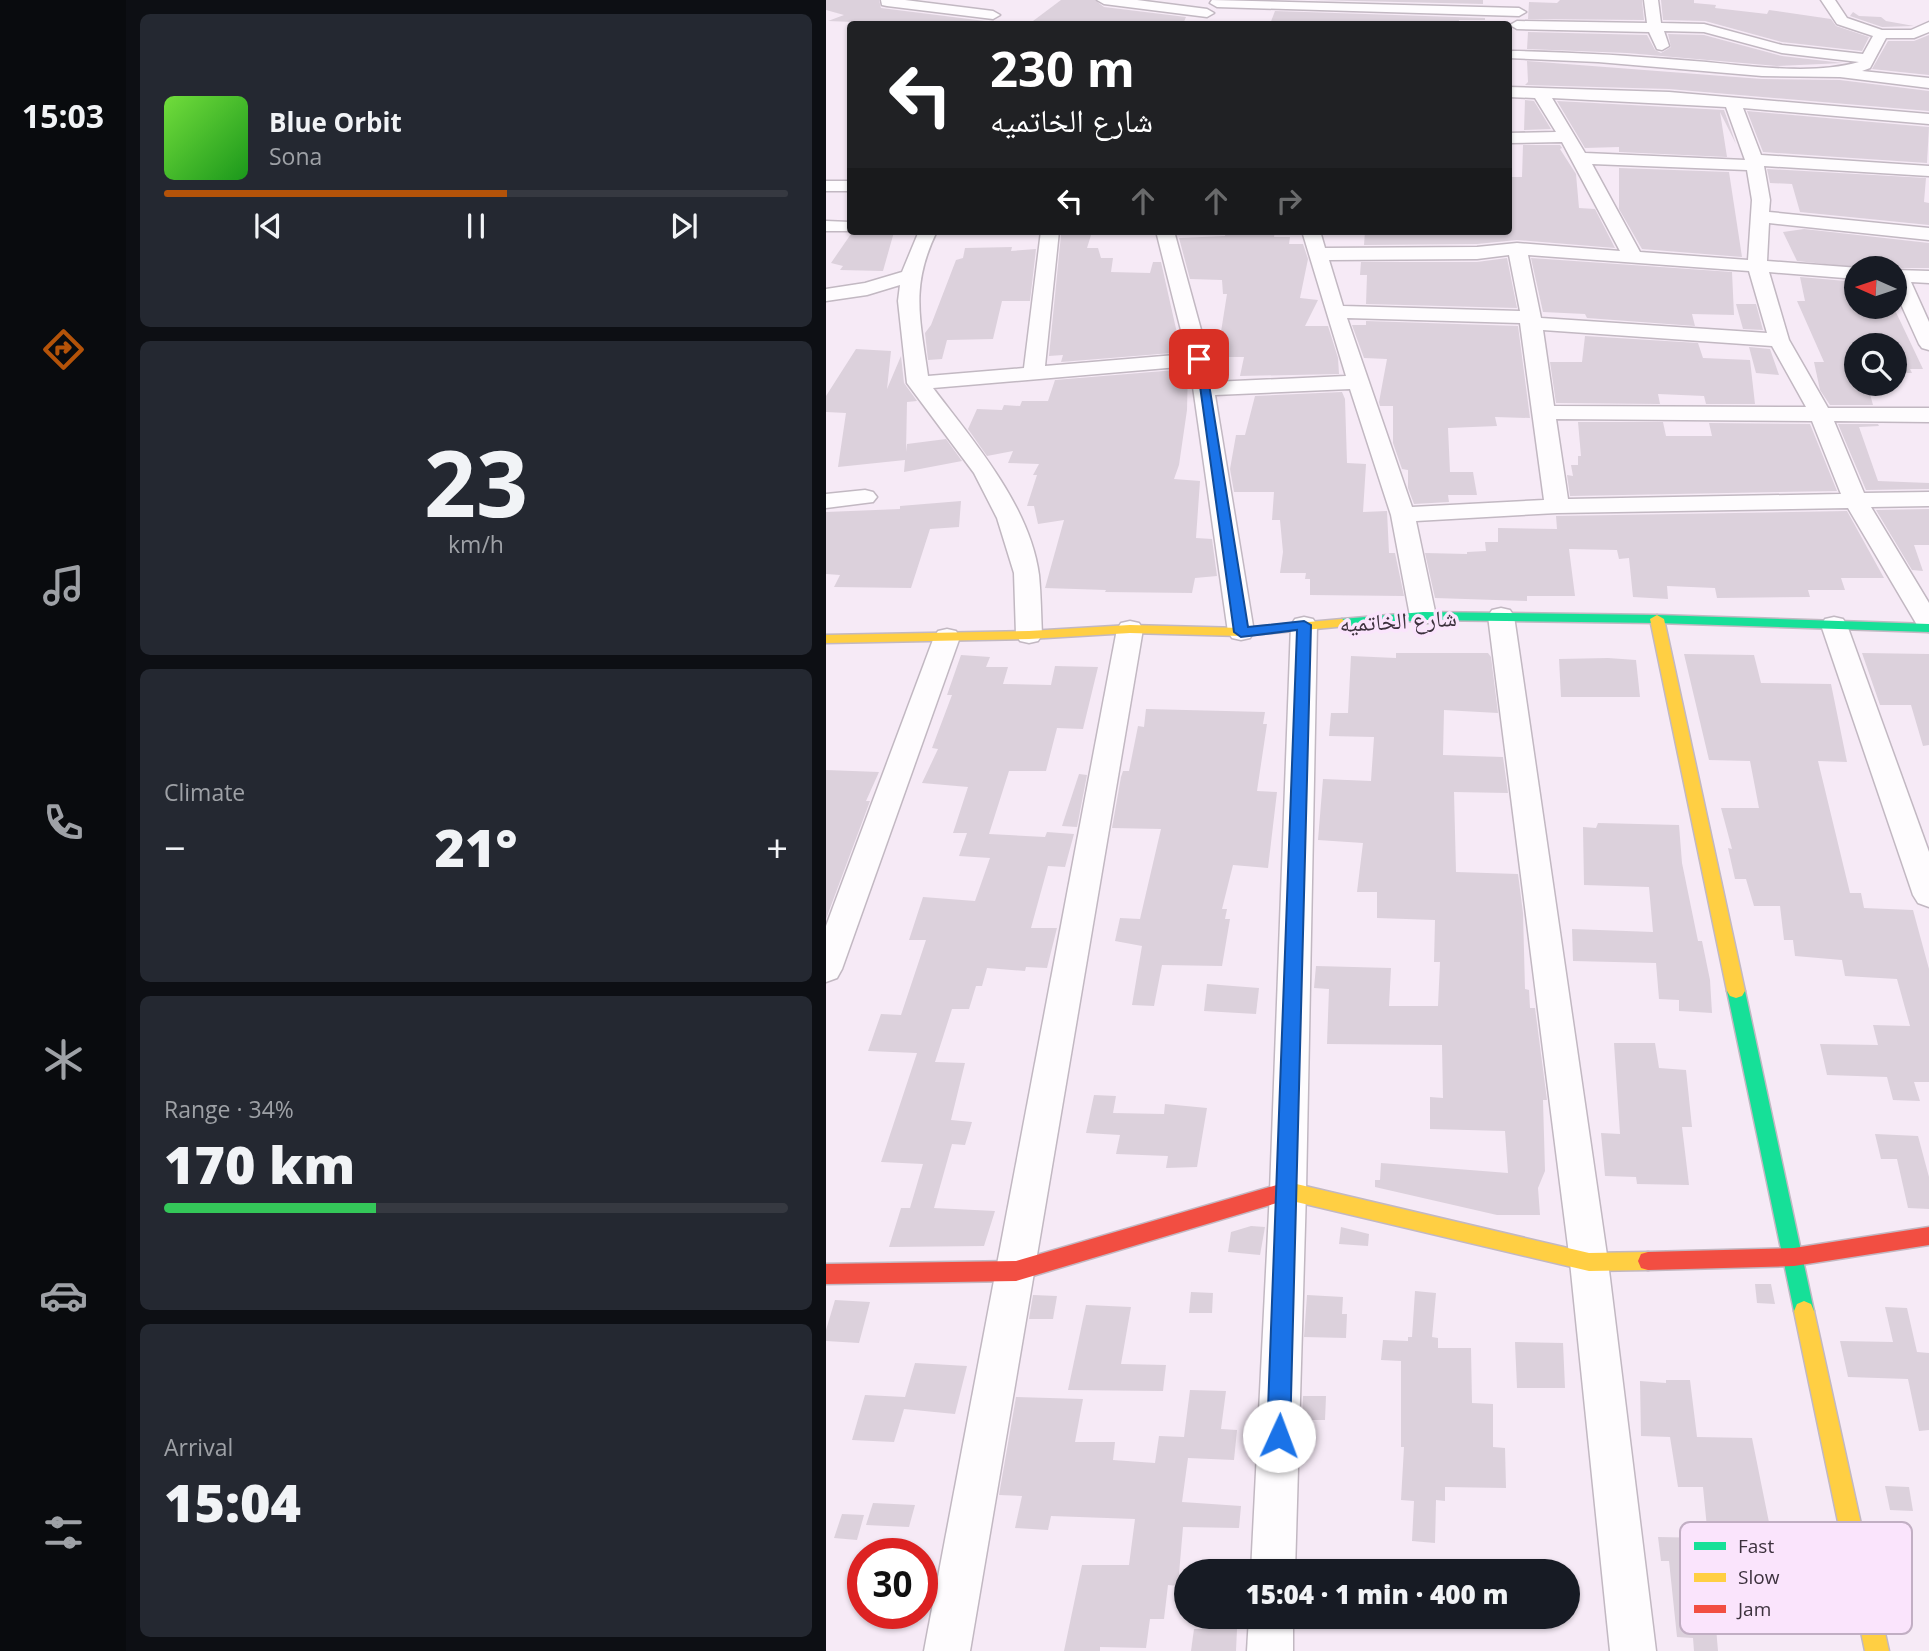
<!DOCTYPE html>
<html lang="en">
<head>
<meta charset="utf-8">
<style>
  body { margin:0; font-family:"Open Sans","Noto Naskh Arabic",sans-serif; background:#242831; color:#f1f3f6; height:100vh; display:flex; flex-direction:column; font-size:26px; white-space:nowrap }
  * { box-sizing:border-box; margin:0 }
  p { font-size:23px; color:#9ea1a6 }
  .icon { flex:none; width:38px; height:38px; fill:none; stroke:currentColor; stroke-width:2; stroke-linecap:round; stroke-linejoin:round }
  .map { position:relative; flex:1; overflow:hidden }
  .drawer { display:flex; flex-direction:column; gap:14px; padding:14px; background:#0d0f14; width:700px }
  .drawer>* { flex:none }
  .guide { position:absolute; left:21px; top:21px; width:665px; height:214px; border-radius:7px; box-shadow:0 2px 5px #0004; background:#202124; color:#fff; overflow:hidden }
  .needle { width:46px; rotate:273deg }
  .tools { position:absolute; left:1018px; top:256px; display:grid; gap:14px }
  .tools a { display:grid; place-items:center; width:63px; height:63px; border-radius:50%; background:#171b24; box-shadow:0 2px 5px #0004; font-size:35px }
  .speed { position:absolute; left:21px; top:1538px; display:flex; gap:14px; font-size:35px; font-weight:700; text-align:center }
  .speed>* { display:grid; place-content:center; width:91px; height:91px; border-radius:50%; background:#171b24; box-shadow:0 2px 5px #0004; line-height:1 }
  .speed .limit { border:10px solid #d22; background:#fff; color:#111 }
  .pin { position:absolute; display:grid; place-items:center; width:60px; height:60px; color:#fff; margin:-30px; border-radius:14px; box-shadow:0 4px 10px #0006 }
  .me { position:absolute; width:77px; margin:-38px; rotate:2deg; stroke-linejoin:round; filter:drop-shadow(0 0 5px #0008) }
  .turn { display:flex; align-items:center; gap:24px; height:147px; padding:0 28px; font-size:32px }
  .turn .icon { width:91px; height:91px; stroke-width:2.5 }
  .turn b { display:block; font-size:49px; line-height:60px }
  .lanes { display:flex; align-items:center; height:66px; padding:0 28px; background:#0003; justify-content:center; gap:35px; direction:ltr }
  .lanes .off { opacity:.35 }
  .big { font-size:52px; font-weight:800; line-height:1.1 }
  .drawer .widget { flex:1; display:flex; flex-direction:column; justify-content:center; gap:10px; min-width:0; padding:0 24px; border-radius:10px; background:#242831 }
  .drawer .dial { align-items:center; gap:0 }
  .dial b { font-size:91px; line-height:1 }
  .song { display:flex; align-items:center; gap:21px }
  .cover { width:84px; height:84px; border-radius:10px; background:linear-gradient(135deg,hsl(100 70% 55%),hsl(120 70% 35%)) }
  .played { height:7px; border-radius:4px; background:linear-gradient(90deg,#b45309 55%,#363941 55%) }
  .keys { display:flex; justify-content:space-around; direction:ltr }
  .heat { display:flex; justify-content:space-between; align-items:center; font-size:38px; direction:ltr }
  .charge { height:10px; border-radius:5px; background:linear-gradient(90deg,#34c759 34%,#363941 0) }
  .trip { position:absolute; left:348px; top:1559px; width:406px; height:70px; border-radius:35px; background:#171b24; box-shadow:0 2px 5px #0004; font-weight:800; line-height:70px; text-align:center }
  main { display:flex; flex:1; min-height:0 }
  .tab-bar { display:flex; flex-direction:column; width:126px; justify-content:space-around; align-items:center; background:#090b0e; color:#9ea1a6 }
  .tab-bar .icon { width:49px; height:49px }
  .tab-bar .active { color:#b45309 }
  .tab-bar b { font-size:32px; color:#f1f3f6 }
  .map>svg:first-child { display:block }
  .building { fill:#dcd1dc }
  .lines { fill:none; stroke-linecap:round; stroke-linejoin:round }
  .street-casing { stroke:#c2b8c2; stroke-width:3 }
  .fast-casing { stroke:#c2b8c2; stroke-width:3 }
  .slow-casing { stroke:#c2b8c2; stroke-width:3 }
  .jam-casing { stroke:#c2b8c2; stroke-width:3 }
  .street { fill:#fefcfe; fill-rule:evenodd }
  .fast { fill:#16e098; fill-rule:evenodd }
  .slow { fill:#ffcf43; fill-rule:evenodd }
  .jam { fill:#f24e42; fill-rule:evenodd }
  .route { fill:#1a73e8; stroke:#114b97; stroke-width:2 }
  .labels { text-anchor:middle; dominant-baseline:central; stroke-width:7; stroke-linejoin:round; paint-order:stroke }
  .street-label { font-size:23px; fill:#3c313d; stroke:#fae4fc }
  .key { fill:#fae4fc; stroke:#c1aec3; stroke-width:2 }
  .key-label { font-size:19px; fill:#3c313d }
</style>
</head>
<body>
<main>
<nav class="tab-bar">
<b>15:03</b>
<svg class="icon active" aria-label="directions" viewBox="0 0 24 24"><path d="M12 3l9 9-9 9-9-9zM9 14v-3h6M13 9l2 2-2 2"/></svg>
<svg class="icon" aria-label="music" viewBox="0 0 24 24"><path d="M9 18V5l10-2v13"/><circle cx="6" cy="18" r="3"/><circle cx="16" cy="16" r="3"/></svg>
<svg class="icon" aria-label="phone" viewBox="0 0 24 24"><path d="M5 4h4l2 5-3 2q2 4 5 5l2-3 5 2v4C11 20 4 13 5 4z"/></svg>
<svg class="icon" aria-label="climate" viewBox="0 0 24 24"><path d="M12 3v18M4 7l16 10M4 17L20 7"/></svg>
<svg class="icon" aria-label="car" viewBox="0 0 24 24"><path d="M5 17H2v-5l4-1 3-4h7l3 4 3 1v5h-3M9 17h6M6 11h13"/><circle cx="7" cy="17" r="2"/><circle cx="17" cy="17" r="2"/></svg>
<svg class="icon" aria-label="filters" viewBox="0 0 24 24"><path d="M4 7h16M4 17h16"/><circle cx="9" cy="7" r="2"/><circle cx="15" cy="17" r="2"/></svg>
</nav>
<section class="drawer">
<div class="widget">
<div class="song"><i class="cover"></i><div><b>Blue Orbit</b><p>Sona</p></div></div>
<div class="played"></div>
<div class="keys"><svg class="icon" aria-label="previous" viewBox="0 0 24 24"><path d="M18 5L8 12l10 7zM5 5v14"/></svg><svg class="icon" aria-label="pause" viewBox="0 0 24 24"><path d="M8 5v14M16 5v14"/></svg><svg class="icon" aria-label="next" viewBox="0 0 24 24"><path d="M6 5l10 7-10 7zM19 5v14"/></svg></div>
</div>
<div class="widget dial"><b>23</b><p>km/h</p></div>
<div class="widget"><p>Climate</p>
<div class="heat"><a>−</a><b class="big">21°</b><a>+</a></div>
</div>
<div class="widget"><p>Range · 34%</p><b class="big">170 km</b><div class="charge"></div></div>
<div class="widget"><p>Arrival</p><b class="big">15:04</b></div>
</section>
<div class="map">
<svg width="1103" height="1651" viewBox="0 0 1103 1651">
  <rect width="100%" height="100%" fill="#f6eaf6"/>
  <g class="building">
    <polygon points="0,0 53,0 55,8 159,21 159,24 77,24 2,21 18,15 0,10"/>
    <polygon points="235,0 269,0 278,7 360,17 357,24 203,24"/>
    <polygon points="487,0 657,0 657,4"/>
    <polygon points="734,0 816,0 818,20 702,19 703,2 731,3"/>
    <polygon points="835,0 868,0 868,3 890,5 889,8 941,14 943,10 1005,19 1010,26 1043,37 1036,51 956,42 879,21 837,20"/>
    <polygon points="449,11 659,18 659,20 633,20 632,24 444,24"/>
    <polygon points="1027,12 1033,16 1055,17 1060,21 1088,26 1056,27 1024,16"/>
    <polygon points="702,32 821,35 829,50 835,53 845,47 842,34 878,35 956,56 1017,63 951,66 801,53 701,49"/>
    <polygon points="1103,35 1103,75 1046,69 1062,41 1088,41"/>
    <polygon points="701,61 936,79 1014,80 1103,91 1103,111 843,89 699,85 702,82"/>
    <polygon points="699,100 708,101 725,129 698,130"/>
    <polygon points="731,101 898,110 910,144 894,112 901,157 793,152 793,147 759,148"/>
    <polygon points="921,111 1103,127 1101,163 937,152"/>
    <polygon points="697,145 734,145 736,148 734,149 750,174 753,208 769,209 789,248 691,240 651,244 538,245 539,231 682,231 682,177 696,177"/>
    <polygon points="793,168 903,172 916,257 816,249 793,209"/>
    <polygon points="941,169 1100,178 1098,202 1103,203 1103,225 974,212 966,184 944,183"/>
    <polygon points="978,229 1103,243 1103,268 1035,268 971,261 957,232"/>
    <polygon points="27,231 68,232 57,271 14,270 17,266 5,263"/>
    <polygon points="400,231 449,231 448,237 464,237 463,244 477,244 482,259 474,298 492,300 479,326 502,326 512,358 513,374 414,376 418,357 391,357 401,294 397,294 396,280 364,279 353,238 399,236"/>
    <polygon points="235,235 265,235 261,248 272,248 275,258 287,258 285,272 324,273 327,262 335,262 355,351 358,352 235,362 237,355 223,356"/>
    <polygon points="186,247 185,251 210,249 204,301 176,301 167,339 121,340 116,359 102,360 99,333 105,325 130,260 137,258 139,248"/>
    <polygon points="681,258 691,308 540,304 541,275 534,275 535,262 651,262"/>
    <polygon points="705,258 906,272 908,315 866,314 869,326 761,318 759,314 717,312"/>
    <polygon points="974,277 1031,282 1031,306 1067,306 1097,369 1084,369 1086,373 1069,373 1069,345 1031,345 1031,383 1041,383 1047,405 1004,405 994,390 988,362 998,362 971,301 979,301"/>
    <polygon points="910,304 930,304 937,330 917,329"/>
    <polygon points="540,321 692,326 704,418 669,417 671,426 622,428 624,472 647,472 651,495 622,495 623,502 588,504 582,488 582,470 576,469 567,443 567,406 554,406 553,402 561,359 538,358 526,325 540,325"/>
    <polygon points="759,336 872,343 877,358 924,360 929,404 880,404 878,396 832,394 834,404 730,403 724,362 756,362"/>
    <polygon points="923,347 944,349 953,375 930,373"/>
    <polygon points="30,349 65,351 61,389 75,356 78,383 91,401 81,402 80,452 81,444 120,439 136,461 78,472 79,460 12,467 20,413 0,412 0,396"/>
    <polygon points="362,369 361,410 353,465 348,479 374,481 370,538 386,539 391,576 369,578 366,593 279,592 280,590 219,588 238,520 212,524 208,506 201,506 211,475 207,475 213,464 182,463 187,451 161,456 142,429 151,409 176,410 178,405 194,406 196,401 222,401 229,380"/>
    <polygon points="516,392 519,399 521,463 540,464 537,512 561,511 563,553 569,553 578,596 484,595 484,579 479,579 480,573 454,573 457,552 454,520 446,520 448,492 408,492 404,469 410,435 419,435 429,396"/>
    <polygon points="752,422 837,422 840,436 886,436 883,423 984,424 1011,491 744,496 741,475 747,476 745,465 752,465 752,456 755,456"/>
    <polygon points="1012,424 1052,424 1053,426 1033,427 1052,481 1103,483 1103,489 1040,490"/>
    <polygon points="135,501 133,527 104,529 85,588 8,587 14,575 0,574 0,512 74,509 74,506"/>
    <polygon points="1103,509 1103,545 1088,545 1097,571 1086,570 1050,510"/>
    <polygon points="1021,511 1058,578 1015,578 1019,590 982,590 984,597 891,598 889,588 841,586 842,599 807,597 803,558 793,559 791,550 743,549 749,596 701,596 701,601 609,598 599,553 641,554 641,552 660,551 659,542 672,542 672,528 731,529 730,516"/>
    <polygon points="570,653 662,653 665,657 672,713 618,710 617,755 677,757 682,793 628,792 630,872 692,874 697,913 699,989 703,990 704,1008 709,1008 721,1100 717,1100 719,1171 712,1188 714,1215 671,1215 549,1187 549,1180 554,1180 555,1163 682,1173 679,1131 604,1129 604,1097 617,1098 616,1045 501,1044 503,989 488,988 490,966 565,968 563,1006 612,1006 614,962 608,962 609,920 551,918 551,892 531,892 537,843 492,840 497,779 545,781 548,737 503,736 505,713 522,713 525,656 570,658"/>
    <polygon points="1036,653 1103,654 1103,745 1097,746 1085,705 1054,705"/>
    <polygon points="858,654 928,655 935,683 1005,684 1021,762 992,761 1024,893 1035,893 1038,908 1087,910 1103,969 1103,1082 1088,1082 1094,1101 1067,1100 1061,1077 1001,1075 994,1044 1052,1045 1047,1025 1084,1026 1071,979 1019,976 1016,960 969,956 967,940 958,940 954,906 928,906 920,879 909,879 902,848 906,849 895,808 933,808 924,761 883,760"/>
    <polygon points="135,655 164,657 160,667 182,667 177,684 225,685 229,666 272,667 257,729 231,728 220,771 183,771 163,834 219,837 221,832 248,834 239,867 222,866 205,928 231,928 221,968 200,967 199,971 161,968 156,986 150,986 143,1009 126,1009 109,1062 139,1063 125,1120 146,1122 139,1145 126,1144 108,1208 169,1211 158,1246 63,1247 75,1208 84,1208 97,1164 55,1162 91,1053 42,1051 55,1014 75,1015 100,940 83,940 97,897 149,901 164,858 133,856 141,833 127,833 142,787 96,783 112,749 106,748 126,695 121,695"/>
    <polygon points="782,658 810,660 814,697 735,697 733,659"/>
    <polygon points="320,709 439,712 437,724 441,724 431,791 451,792 442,868 407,865 396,909 401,909 399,919 404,919 396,966 336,965 328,1006 306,1005 316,946 289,941 294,918 314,919 335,829 286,828 295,777 297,771 303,771 312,726 318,727"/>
    <polygon points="0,770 53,772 40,801 44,801 0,919"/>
    <polygon points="253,774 261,775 251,827 236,826"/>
    <polygon points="772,823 853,825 856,863 872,941 876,941 884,980 886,1013 853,1011 853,1000 833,999 830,963 747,961 746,929 827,932 823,887 758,885 757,827 770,828"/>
    <polygon points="381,984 433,988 430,1014 378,1011"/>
    <polygon points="788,1043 829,1043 833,1068 860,1070 866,1127 856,1127 863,1185 811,1184 810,1177 779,1176 775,1133 794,1134"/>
    <polygon points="268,1095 290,1096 287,1113 338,1114 339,1104 381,1108 371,1167 340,1168 342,1156 290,1154 294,1135 260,1133"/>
    <polygon points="1049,1134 1092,1136 1103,1177 1103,1209 1082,1208 1071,1159 1055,1159"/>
    <polygon points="425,1226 439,1227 434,1255 402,1252 405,1232"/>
    <polygon points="515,1227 543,1234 542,1246 513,1244"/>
    <polygon points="929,1284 945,1284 949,1304 931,1303"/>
    <polygon points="589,1291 610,1293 606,1337 612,1338 612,1348 645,1348 646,1403 667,1404 667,1447 679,1448 680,1488 619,1487 619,1501 610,1500 609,1543 586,1541 588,1501 575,1500 578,1447 575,1447 575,1361 555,1360 557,1340 582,1341 582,1337 586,1337"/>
    <polygon points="365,1292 387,1293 386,1313 363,1313"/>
    <polygon points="207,1295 231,1296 227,1319 203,1319"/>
    <polygon points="481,1295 517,1297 516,1314 521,1314 520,1338 478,1337"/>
    <polygon points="9,1300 44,1302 33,1343 0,1341 0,1330"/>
    <polygon points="260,1305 305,1307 295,1364 340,1365 337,1391 242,1390"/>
    <polygon points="1059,1307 1081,1308 1091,1352 1103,1353 1103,1430 1093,1431 1082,1379 1022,1377 1014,1341 1067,1342"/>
    <polygon points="689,1342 737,1343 739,1388 691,1388"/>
    <polygon points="89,1363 141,1366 129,1414 78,1409 68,1442 26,1440 39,1395 79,1397"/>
    <polygon points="840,1380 864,1380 871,1437 926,1438 956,1587 915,1588 916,1605 888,1604 892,1651 868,1651 867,1638 851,1637 843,1561 835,1561 832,1537 882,1538 877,1487 852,1487 844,1437 815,1436 814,1381 840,1383"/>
    <polygon points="364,1390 400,1391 395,1429 411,1430 408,1460 362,1458 356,1502 415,1506 413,1528 357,1527 352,1586 342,1585 338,1619 324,1619 320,1648 274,1647 274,1651 238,1651 256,1565 303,1565 309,1519 225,1516 222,1530 189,1528 196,1496 173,1495 190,1397 257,1399 249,1442 289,1442 287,1460 329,1463 333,1436 358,1437"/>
    <polygon points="477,1396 500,1396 499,1420 476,1420"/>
    <polygon points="1059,1486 1083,1487 1087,1511 1064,1510"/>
    <polygon points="47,1503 89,1505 83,1527 40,1525"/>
    <polygon points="16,1514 38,1515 31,1540 8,1538"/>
    <polygon points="368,1629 411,1629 410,1651 365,1651"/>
  </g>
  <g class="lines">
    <g class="street-casing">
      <g id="street">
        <polygon points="55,0 79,0 167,11 174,15 167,19 61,6 56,5"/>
        <polygon points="271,0 311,0 381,9 388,13 381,17 278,4"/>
        <polygon points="386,0 693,8 700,12 693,16 391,7 384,3"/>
        <path d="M818,0h14l3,23 43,1 78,21 81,9 10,-18 -36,-12 -16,-24h14l12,18 35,12h29l18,-8v10l-15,6h-28l-16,30 -8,3 67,7v10l-89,-11 -78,-1 -164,-14 -90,-4v-6l5,-1c61,1 121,5 181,10 51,4 116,15 165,1l-77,-9 -78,-21 -40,-1 5,15 -7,4 -5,-1 -8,-17 -132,-3 -7,-4 7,-4 130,2z"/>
        <path d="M682,87l161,5 260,22v10l-186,-16 18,47 168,11v10l-165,-10 6,34 -1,12 160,16v12l-160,-17 -2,38 92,7h-2v11l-88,-7 20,68 39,68h101v14l-95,-1 30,72 65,-1v14l-58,1 58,96v29l-9,-2 -72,-122 -291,5 -141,8 20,95 -4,6 -9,2 -9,-2 -4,-6 -19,-101 -41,-126 -135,6 39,237 -4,6 -9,2 -9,-2 -4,-6 -38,-266 -257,22c41,54 97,118 106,187 2,20 2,40 3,60l-4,6 -9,2 -9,-2 -4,-6 -2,-62 -17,-55 -23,-45 -67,-90 -9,-82 2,-16 -33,10 -41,6v-12l39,-6 37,-11 17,-41h18c-27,55 -17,87 -9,145l96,-8 17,-137h18l-14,135 142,-12 -31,-123h18l35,128 4,23 133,-6 -44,-145h18l5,17 152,-1 40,-4 103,8 -58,-109 -54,1v-10l48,-1 -21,-34 -27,-1zM726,98l174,9 19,53 -160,-7zM766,164l155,6 5,30 -4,60 -108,-8zM683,255l11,56 -177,-5 -14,-46 148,-1zM702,255l221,16 18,62 -226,-15zM521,318l173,5 24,177 -132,7zM717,330l229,16 34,61 -252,-1zM730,419l256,2 29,73 -273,5z"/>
        <rect x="0" y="181" width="24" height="10"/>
        <polygon points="0,221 24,222 24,231 30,231 0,231"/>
        <polygon points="1069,270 1103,271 1103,283 1085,282 1103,322 1103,350 1096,348 1093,344 1069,291"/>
        <polygon points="39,490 47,492 51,497 47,502 0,508 0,494"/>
        <polygon points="675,608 684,610 688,616 782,1262 830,1651 784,1651 744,1262 662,616 666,610"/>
        <polygon points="478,617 487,619 491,625 480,1191 469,1572 425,1572 444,1191 465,625 469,619"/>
        <polygon points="1008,617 1017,619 1021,625 1103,852 1103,907 1092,903 1087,895 995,625 999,619"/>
        <polygon points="304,621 313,623 317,629 144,1651 98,1651 291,629 295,623"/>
        <polygon points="121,629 130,631 134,637 16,969 11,978 0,982 0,926 108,637 112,631"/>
        <polygon points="423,1617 467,1617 467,1651 421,1651"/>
      </g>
    </g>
    <g class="fast-casing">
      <g id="fast">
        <polygon points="597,612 831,615 1103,624 1103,632 831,623 597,620 516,627 509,623 516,619"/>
        <polygon points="910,984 916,986 919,991 988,1311 985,1318 978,1321 971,1318 968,1311 901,991 904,986"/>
      </g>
    </g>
    <g class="slow-casing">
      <g id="slow">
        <polygon points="831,615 838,619 919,991 916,996 910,998 904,996 901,991 824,619"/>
        <polygon points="516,619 523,623 521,626 415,636 304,633 203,639 0,643 0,635 203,631 304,625 415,628"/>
        <polygon points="462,1182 763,1253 822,1252 829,1254 832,1261 829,1268 822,1270 763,1271 462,1200 454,1202 447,1199 444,1193 447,1187"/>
        <polygon points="978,1301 985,1304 988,1311 1063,1651 1039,1651 968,1311 971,1304"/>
      </g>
    </g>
    <g class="jam-casing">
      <g id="jam">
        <polygon points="454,1184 461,1187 464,1193 461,1199 454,1202 190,1281 0,1284 0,1264 190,1261"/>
        <polygon points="1103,1227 1103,1245 968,1266 822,1270 815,1268 812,1261 815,1254 822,1252 968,1248"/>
      </g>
    </g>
    <use href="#street" class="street"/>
    <use href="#fast" class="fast"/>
    <use href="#slow" class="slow"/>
    <use href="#jam" class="jam"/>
  </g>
  <polygon class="route" points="370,357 379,359 422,627 478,621 485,625 464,1436 460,1444 453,1447 445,1444 441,1436 471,630 415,637 408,632"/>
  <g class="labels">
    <g class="street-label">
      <text transform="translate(572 620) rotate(-3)">شارع الخاتميه</text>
    </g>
  </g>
  <rect x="854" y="1522" width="232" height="112" rx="10" class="key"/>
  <rect x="868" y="1542" width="32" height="8" fill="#16e098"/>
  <rect x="868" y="1573" width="32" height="9" fill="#ffcf43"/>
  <rect x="868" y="1605" width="32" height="8" fill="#f24e42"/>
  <g class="key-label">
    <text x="912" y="1553">Fast</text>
    <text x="912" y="1584">Slow</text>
    <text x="912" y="1616">Jam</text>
  </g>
</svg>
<div class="tools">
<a><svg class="needle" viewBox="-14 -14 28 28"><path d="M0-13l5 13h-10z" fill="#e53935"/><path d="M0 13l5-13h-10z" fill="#9ea1a6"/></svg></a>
<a><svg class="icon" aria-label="search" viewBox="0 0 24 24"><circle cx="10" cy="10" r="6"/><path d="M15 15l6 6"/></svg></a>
</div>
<div class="speed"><div class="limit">30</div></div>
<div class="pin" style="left:373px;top:359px;background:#d93025"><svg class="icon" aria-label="arrive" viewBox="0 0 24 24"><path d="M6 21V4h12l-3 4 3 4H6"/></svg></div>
<svg class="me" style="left:453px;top:1436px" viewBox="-20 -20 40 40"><circle r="19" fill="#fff"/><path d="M0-13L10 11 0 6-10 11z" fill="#1a73e8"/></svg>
<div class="trip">15:04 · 1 min · 400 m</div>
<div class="guide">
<div class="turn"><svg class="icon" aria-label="left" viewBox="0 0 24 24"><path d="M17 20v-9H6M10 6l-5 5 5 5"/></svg><div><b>230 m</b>شارع الخاتميه</div></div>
<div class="lanes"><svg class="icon" aria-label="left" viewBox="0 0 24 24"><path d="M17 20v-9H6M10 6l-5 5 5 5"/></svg><svg class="icon off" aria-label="ahead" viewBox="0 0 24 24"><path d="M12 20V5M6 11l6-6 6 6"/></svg><svg class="icon off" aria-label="ahead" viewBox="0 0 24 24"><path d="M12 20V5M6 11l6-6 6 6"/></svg><svg class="icon off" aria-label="right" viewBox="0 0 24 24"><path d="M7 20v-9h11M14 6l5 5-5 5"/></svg></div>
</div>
</div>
</main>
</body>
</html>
